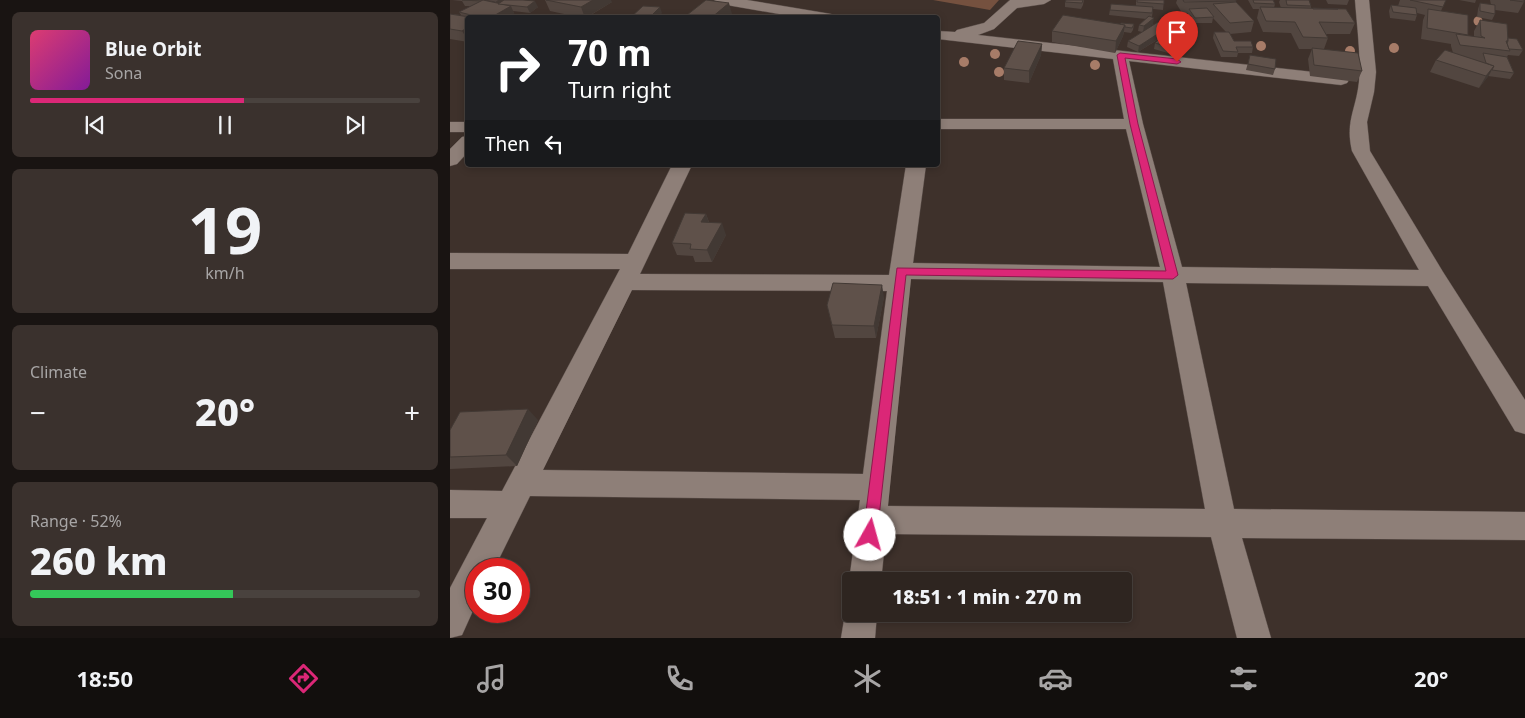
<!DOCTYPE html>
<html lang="en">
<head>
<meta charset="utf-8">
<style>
  body { margin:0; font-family:"Noto Sans",sans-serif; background:#3a312d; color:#f1f3f6; height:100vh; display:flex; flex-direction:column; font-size:19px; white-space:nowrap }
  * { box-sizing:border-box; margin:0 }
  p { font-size:16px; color:#a7a5a5 }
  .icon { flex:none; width:28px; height:28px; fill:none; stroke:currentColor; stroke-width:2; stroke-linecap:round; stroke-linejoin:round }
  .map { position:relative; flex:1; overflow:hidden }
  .sheet { display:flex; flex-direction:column; gap:12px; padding:12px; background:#191412; width:450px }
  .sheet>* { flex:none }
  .hud { position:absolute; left:15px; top:15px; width:475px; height:152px; border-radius:5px; box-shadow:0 2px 8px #0003,0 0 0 1px #49423e; background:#202124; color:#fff; overflow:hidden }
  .speed { position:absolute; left:15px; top:558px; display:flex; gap:10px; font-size:25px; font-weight:700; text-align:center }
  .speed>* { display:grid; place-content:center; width:65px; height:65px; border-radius:50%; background:#2e2520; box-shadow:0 2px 8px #0003,0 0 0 1px #49423e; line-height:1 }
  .speed .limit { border:8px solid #d22; background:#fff; color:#111 }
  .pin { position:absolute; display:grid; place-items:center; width:42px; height:42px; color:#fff; margin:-51px -21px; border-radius:50% 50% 50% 0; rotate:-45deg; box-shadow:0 0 5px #0007 }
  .pin .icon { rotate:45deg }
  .me { position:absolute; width:55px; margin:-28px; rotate:7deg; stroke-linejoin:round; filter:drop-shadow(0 0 4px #0008) }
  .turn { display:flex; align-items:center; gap:18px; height:105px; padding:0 20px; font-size:22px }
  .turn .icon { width:65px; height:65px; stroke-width:2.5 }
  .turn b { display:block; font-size:35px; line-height:42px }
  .then { display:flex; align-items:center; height:48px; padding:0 20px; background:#0003; gap:10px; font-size:19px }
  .big { font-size:38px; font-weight:800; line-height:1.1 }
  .sheet .widget { flex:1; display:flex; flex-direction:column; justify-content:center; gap:8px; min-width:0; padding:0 18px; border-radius:8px; background:#3a312d }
  .sheet .dial { align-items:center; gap:0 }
  .dial b { font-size:65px; line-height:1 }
  .song { display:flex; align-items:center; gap:15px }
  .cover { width:60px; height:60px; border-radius:8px; background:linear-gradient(135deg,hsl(340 70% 55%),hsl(290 70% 35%)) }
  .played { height:5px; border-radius:2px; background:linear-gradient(90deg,#db2777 55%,#49423e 55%) }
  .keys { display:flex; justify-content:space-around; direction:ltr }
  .heat { display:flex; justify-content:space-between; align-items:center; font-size:28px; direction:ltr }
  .charge { height:8px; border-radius:4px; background:linear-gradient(90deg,#34c759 52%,#49423e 0) }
  .trip { position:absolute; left:392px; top:572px; width:290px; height:50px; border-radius:5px; background:#2e2520; box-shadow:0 2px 8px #0003,0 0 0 1px #49423e; font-weight:800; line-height:50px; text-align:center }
  .menu { display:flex; height:80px; justify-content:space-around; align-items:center; background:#120f0d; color:#a7a5a5 }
  .menu .icon { width:35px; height:35px }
  .menu .on { color:#db2777 }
  .menu b { font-size:22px; color:#f1f3f6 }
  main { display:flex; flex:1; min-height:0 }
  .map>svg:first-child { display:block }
  .green { fill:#75513f }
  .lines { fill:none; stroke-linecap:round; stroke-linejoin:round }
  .minor-casing { stroke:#5b4f4a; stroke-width:1 }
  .minor { fill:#8e7f78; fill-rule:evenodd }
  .tree { fill:#a77c68 }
  .wall { fill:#524640 }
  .shaded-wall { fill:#423934 }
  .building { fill:#5f514a; stroke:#423934 }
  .route { fill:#db2777; stroke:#8e194d }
</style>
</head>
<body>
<main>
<section class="sheet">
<div class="widget">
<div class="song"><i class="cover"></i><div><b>Blue Orbit</b><p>Sona</p></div></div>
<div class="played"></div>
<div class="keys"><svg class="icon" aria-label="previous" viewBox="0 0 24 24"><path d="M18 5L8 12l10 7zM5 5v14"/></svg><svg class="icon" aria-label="pause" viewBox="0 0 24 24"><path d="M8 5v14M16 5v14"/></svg><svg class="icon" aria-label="next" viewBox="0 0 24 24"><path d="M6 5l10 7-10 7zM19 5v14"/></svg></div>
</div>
<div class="widget dial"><b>19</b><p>km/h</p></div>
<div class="widget"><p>Climate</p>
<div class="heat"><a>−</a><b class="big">20°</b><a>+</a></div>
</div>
<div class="widget"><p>Range · 52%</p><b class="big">260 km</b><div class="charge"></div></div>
</section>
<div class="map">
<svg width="1075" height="638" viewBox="0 0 1075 638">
  <rect width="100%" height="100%" fill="#3e312b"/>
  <polygon class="green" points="483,0 549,0 540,10"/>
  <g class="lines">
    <g class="minor-casing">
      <g id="minor">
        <polygon points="264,0 297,0 381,14 388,18 352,18 271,4"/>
        <path d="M560,0h41l-7,4 -27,4 -23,21 -16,6 363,40 6,2 2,3 -2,3 -6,2 -212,-24 14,63 39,143 237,3 -67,-119c-7,-30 4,-41 7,-69 2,-27 -2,-55 -4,-82h14l7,72 -2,20 -7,30 3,29 73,121 82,128v34l-10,-3 -87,-145 -242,-3 48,226 291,3v28l-283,-2 29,100h-34l-26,-101 -325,-3 -5,47h-30v5l-2,-5 11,-81 -330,-4 -36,73h-18v35l-14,31 -12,3v-50l37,-70h-37v-28l52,1 118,-222h-170v-16l178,1 44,-89h20l-52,109 249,1 17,-110h20l-13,98 247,4 -34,-138h-188v-10h186l-11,-60 -175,-20v-8l17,1 2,-2 27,-7zM461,279l252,3 42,227 -317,-3zM182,290l255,1 -24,183 -320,-4z"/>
        <rect x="0" y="122" width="18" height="10"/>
        <polygon points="18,136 18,152 7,164 0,166 0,149 12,137"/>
        <polygon points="399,602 401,602 401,614 427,614 425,638 391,638 395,614"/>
      </g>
    </g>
    <use href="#minor" class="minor"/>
  </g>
  <g class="tree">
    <circle cx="1028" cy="21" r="4.5"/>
    <circle cx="811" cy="46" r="5"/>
    <circle cx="944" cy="48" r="5"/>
    <circle cx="900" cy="51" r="5"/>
    <circle cx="545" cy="54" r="5"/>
    <circle cx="514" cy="62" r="5"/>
    <circle cx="645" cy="65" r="5"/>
    <circle cx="549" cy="72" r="5"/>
  </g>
  <g class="wall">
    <polygon points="2,0 73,0 88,7 80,13 63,11 66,18 18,18 18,42 0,39 0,14 11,15 9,12 21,6 15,6 12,1"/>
    <polygon points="95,0 162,2 136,18 133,18 100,11"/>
    <polygon points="634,0 633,5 631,9 615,7 615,2"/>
    <polygon points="686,0 714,0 713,10 703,9 702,17 703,24 698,28 720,26 719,31 738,36 737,42 725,55 704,49 705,43 712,37 688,52 677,47 678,41 692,32 688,31 689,25 696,19 659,15 661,4 686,6"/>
    <polygon points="727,0 786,0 786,2 804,21 801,32 780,34 784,41 803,47 802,53 788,53 787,57 771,57 763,38 764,32 776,32 763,18 762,23 743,23 742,29 724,28 722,21 723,15 738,16 738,13 732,13 726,3"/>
    <polygon points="798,0 823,0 825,4 824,8 831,8 829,2 830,0 859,0 861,6 861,9 863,9 863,8 905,23 900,34 876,34 878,38 874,49 912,71 907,82 860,76 858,59 862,49 849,49 841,33 813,32 807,18 809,9 803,9"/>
    <polygon points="876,0 899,0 897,5 878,4"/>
    <polygon points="950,0 996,0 991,11 1018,35 1018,36 1024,37 1024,31 1030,20 1058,38 1073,50 1069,56 1058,55 1057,57 1064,73 1060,79 1038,76 1029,88 980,72 986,60 1003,53 1001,46 1001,44 971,39 973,20 975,15 967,13 967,15 965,21 940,18 939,11 941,5 948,6"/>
    <polygon points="1009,0 1026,0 1025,3"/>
    <polygon points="1040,0 1074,0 1074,2 1068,13 1045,10 1045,14 1042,20 1027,17 1028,9 1030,3 1041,5"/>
    <polygon points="282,14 278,18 237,18 237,15"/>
    <polygon points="670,24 684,24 683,30 681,33 674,32 673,36 665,53 602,42 602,31"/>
    <polygon points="592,44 591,55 579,83 554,80 554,68"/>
    <polygon points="800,55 825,69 823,75 796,70"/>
    <polygon points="256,214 259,222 276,235 262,262 245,262 243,256 227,255 222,243"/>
    <polygon points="434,297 426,338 385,338 377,305"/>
    <polygon points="88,420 67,466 0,469 0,430"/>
  </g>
  <g class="shaded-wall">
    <polygon points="48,0 54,0 49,8 46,2"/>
    <polygon points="143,0 161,0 162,2 135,18 131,7"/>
    <polygon points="85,1 88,7 80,13 77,7"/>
    <polygon points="279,3 282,14 278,18 261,18"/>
    <polygon points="61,6 66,18 40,18"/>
    <polygon points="210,7 212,13 208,18 199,18"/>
    <polygon points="704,18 703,24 693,32 694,26"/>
    <polygon points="675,25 673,36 665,53 666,41"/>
    <polygon points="720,26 719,32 688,52 689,46"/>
    <polygon points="18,27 18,40 12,31"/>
    <polygon points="738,36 737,42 725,55 727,49"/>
    <polygon points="592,44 591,55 579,83 579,71"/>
    <polygon points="1044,66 1038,77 1029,88 1036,76"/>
    <polygon points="256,214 260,226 251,222"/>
    <polygon points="272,223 276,235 262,262 257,250"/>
    <polygon points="432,285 434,297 426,338 424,326"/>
    <polygon points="78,409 88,420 67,466 56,455"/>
  </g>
  <g class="building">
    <polygon points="12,0 49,0 46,2 33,0 31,1"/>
    <polygon points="33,0 61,6 40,18 33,18 9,12"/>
    <polygon points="54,0 73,0 85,1 77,7 48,4"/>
    <polygon points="96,0 143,0 131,7"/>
    <polygon points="256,0 279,3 261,18 255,18 237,15"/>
    <polygon points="616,0 633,0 632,3 615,2"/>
    <polygon points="687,0 714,0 714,4 687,2"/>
    <polygon points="733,0 786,0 786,1 734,2"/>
    <polygon points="803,0 823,0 825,4 804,3"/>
    <polygon points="836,0 859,0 861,6 837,5"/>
    <polygon points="960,0 996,0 993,7"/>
    <polygon points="1060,0 1074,0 1074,2"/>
    <polygon points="786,2 804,21 780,23 763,4"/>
    <polygon points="1030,3 1045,5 1045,14 1030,11"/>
    <polygon points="661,4 703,7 702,13 660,10"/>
    <polygon points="941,5 966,8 967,15 943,12"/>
    <polygon points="193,6 210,7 199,18 180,18"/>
    <polygon points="810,7 896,9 905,23 869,22 878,38 853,37 845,22 816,21"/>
    <polygon points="757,8 764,17 745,18 739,9"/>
    <polygon points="863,8 888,9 863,9"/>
    <polygon points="978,9 1018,15 1018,35 977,28"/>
    <polygon points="0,14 26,18 18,18 18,27 12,31 0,29"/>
    <polygon points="613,15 675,25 666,41 602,31"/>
    <polygon points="723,15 741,16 743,23 725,23"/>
    <polygon points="699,16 704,18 694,26 689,25"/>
    <polygon points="1030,20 1057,24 1058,41 1056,41 1060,51 1010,45 1006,34 1035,38 1031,36"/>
    <polygon points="708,22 720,26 689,46 678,41"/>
    <polygon points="671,23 684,24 682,28 675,27 675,25 670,24"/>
    <polygon points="717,31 738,36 727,49 705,43"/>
    <polygon points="764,32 779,32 784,41 801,41 803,47 786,47 788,52 773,51"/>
    <polygon points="1058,38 1067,39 1073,50 1059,49 1057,43 1058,41"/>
    <polygon points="568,41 592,44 579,71 554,68"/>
    <polygon points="862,48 908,53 912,71 864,65"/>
    <polygon points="995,50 1044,66 1036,76 986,60"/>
    <polygon points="1033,53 1057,57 1064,73 1042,70 1044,66 1036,63"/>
    <polygon points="800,55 826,59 825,69 798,64"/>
    <polygon points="235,213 256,214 251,222 272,223 257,250 240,249 241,244 222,243"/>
    <polygon points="383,283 432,285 424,326 382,325 377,305"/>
    <polygon points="78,409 56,455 0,457 0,430 10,412"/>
  </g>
  <polygon class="route" points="670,53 727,59 731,62 727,64 675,58 688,124 728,275 723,279 456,275 427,535 425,540 420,542 415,540 413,535 447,268 716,271 680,124 667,55"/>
</svg>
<div class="speed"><div class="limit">30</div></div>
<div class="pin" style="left:727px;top:62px;background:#d93025"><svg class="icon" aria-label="arrive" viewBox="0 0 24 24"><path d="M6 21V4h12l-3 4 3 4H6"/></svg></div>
<svg class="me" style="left:420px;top:535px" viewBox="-20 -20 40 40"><circle r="19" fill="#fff"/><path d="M0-13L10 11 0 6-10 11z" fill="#db2777"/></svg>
<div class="trip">18:51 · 1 min · 270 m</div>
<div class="hud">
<div class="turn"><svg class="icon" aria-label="right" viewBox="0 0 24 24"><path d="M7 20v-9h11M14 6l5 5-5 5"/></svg><div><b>70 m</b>Turn right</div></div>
<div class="then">Then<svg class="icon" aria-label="left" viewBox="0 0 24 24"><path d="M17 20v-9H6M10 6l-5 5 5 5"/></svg></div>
</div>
</div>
</main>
<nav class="menu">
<b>18:50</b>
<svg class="icon on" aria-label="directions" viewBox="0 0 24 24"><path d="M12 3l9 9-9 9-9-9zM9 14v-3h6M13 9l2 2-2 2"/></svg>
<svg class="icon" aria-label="music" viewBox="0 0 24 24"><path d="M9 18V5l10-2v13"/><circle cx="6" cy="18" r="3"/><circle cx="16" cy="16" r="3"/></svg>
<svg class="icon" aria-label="phone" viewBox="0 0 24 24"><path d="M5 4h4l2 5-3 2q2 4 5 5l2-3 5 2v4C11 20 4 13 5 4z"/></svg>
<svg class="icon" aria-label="climate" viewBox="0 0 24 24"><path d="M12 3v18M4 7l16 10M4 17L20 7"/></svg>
<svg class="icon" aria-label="car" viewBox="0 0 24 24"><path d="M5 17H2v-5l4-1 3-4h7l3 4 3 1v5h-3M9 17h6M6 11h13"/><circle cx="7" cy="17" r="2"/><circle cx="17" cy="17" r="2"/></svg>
<svg class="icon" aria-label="filters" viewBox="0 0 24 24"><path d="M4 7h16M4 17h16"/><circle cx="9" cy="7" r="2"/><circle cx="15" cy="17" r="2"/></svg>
<b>20°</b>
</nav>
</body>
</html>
